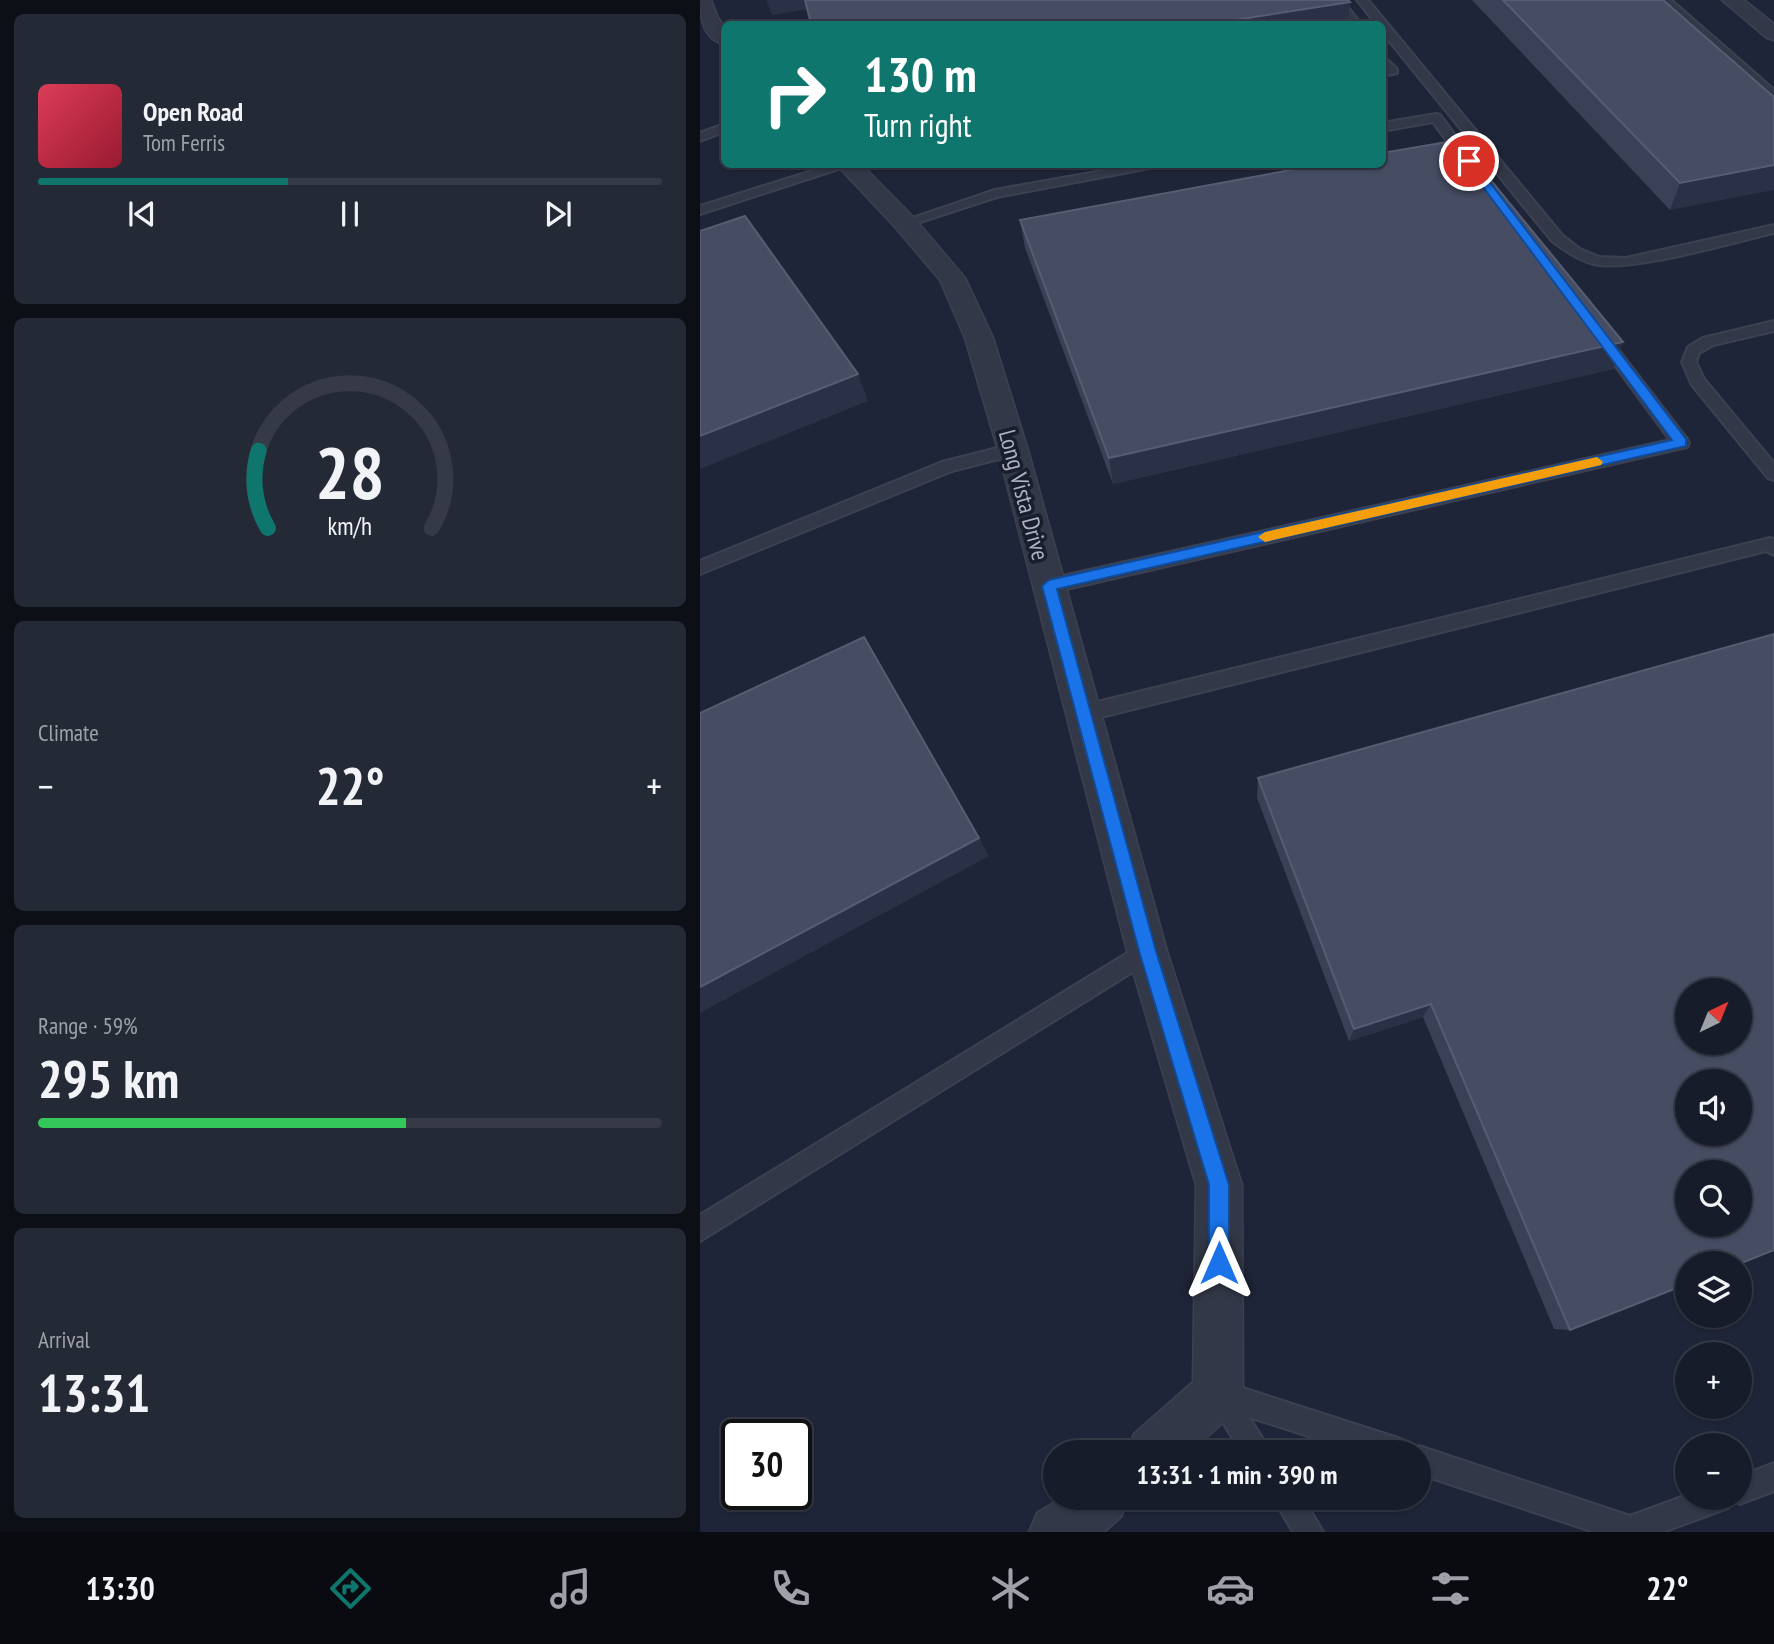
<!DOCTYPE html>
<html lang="en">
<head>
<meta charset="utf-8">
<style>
  body { margin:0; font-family:"PT Sans Narrow",sans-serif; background:#242936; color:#f1f3f6; height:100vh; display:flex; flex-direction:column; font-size:26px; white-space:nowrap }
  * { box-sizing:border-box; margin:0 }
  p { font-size:23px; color:#9ea1a8 }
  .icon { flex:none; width:38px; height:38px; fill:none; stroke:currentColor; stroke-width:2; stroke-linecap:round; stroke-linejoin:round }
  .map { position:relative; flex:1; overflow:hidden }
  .drawer { display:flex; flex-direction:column; gap:14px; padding:14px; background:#0d0f17; width:700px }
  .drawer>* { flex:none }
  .hud { position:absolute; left:21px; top:21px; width:665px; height:147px; border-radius:10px; box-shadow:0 2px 5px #0004,0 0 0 2px #363a47; background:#0f766e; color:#fff; overflow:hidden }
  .needle { width:46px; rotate:43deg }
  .buttons { position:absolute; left:975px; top:978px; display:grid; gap:14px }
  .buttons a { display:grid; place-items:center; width:77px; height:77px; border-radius:50%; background:#171c2a; box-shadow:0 2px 5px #0004,0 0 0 2px #363a47; font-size:35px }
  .speed { position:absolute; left:21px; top:1419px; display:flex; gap:14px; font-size:35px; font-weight:700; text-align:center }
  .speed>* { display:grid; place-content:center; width:91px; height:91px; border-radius:50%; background:#171c2a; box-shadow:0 2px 5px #0004,0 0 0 2px #363a47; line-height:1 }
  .speed .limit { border:4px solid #111; border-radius:10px; background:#fff; color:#111 }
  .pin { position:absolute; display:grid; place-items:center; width:60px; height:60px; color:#fff; margin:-30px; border:4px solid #fff; border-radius:50%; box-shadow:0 2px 7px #0007 }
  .me { position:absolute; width:77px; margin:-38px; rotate:0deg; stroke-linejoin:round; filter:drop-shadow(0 0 5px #0008) }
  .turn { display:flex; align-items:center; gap:24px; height:147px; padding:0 28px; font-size:32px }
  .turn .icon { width:91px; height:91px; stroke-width:2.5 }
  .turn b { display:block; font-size:49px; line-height:60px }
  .big { font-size:52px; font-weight:700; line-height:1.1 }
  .drawer .widget { flex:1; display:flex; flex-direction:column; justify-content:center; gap:10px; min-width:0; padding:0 24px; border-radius:10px; background:#242936 }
  .drawer .dial { align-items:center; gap:0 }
  .dial svg { height:182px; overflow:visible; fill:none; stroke:#363a47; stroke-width:7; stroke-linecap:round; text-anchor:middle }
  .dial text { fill:#f1f3f6; stroke:none }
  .song { display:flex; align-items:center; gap:21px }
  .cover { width:84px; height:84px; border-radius:10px; background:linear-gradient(135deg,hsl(350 70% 55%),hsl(350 70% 35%)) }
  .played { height:7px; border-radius:4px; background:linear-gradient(90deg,#0f766e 40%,#363a47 40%) }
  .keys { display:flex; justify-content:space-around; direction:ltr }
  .heat { display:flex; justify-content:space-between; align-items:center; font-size:38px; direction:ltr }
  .charge { height:10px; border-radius:5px; background:linear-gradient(90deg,#34c759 59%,#363a47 0) }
  .trip { position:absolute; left:343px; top:1440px; width:388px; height:70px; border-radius:35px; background:#171c2a; box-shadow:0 2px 5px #0004,0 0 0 2px #363a47; font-weight:700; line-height:70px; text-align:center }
  .dock { display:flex; height:112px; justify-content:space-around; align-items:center; background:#090b11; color:#9ea1a8 }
  .dock .icon { width:49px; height:49px }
  .dock .current { color:#0f766e }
  .dock b { font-size:32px; color:#f1f3f6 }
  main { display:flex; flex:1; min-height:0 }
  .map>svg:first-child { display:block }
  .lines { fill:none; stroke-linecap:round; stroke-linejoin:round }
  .service-casing { stroke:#3c4152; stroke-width:4 }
  .minor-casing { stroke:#3c4152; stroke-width:3 }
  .service { fill:#333848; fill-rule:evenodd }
  .minor { fill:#333848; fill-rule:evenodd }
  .wall { fill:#3a4157 }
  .shaded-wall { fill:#2a3046 }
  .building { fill:#464d63; stroke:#565d72; stroke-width:2; fill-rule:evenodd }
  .route { fill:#1a73e8; stroke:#114b97; stroke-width:2 }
  .slow { fill:#f59e0b }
  .labels { text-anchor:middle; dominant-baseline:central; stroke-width:7; stroke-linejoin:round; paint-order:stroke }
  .street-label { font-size:24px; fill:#adb2c5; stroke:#191d2c }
</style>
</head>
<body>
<main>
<section class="drawer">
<div class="widget">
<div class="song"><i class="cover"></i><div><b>Open Road</b><p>Tom Ferris</p></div></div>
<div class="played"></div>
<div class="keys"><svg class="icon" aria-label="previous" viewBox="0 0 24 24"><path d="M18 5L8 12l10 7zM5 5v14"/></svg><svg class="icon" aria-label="pause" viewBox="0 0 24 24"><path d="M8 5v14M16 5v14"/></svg><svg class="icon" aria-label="next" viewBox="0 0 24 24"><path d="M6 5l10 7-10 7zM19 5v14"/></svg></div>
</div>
<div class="widget dial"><svg viewBox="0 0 100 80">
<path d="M14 69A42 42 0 1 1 86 69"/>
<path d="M14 69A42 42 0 0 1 10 35" stroke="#0f766e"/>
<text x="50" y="56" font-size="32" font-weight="700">28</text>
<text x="50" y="72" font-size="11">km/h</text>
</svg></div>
<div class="widget"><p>Climate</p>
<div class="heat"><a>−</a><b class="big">22°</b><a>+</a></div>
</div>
<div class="widget"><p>Range · 59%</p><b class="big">295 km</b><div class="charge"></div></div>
<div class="widget"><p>Arrival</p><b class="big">13:31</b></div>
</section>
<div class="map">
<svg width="1074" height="1532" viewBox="0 0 1074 1532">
  <rect width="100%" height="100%" fill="#1f2538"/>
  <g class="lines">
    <g class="service-casing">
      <g id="service">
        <polygon points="632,0 642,0 661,24 651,24"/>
        <path d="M657,0h11l194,235 18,14 19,8 27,1 148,-33v8c-41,9 -143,40 -180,31 -16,-4 -29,-13 -42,-23l-170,-209v-8h-6z"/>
        <polygon points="960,0 971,0 1074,90 1074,99"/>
        <polygon points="682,55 697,69 697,73 682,76 682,70 685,69 682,66"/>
        <polygon points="736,114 740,115 772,158 772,164 764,164 733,122 682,131 682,123"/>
        <polygon points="24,124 24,132 0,141 0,133"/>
        <polygon points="134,164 154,164 0,214 0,206"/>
        <polygon points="441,164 471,164 297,197 205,227 198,223 295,190"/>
        <polygon points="1074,321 1074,331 1013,345 999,353 996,362 1004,379 1074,463 1074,480 1068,478 992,385 982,362 988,347 1003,338"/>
        <polygon points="902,333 907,335 987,439 989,443 987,447 349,593 343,591 340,586 343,581 349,579 970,440 897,341 895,338"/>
        <polygon points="313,444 321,450 319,454 252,471 0,574 0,561 242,462"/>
        <polygon points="1070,538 1074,539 1074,555 1066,551 385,721 378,719 376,713 378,707 385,705"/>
        <polygon points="447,941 455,944 458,951 455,958 0,1241 0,1215"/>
        <polygon points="518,1380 698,1438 708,1442 711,1450 719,1446 930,1516 987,1495 987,1498 1040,1498 1040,1476 1074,1463 1074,1491 1040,1504 1031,1500 1028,1508 963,1532 894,1532 719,1474 719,1452 658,1452 549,1417 571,1452 541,1452 505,1393 509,1384"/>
        <polygon points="573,1498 603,1498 623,1532 593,1532"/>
      </g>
    </g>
    <g class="minor-casing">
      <g id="minor">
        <path d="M0,0h11l7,18 6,8v18c-21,-4 -24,-26 -24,-44z"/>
        <polygon points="1022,0 1044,0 1074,24 1074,40 1067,38"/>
        <polygon points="136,164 161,164 214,218 265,278 293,338 328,450 467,951 542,1185 543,1393 536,1411 490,1452 426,1452 434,1434 493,1382 496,1185 427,951 298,450 265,338 240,280 196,228"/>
        <polygon points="362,1498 428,1498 421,1517 404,1532 329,1532 337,1513"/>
      </g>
    </g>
    <use href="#service" class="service"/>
    <use href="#minor" class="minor"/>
  </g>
  <g class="wall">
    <polygon points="772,0 963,0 1074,97 970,210"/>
    <polygon points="320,220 923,342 913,369 413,484 325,248"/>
    <polygon points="1074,634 870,1330 854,1329 723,1017 649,1041 557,798 558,778"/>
  </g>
  <g class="shaded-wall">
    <polygon points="66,0 106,0 109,9 72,15"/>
    <polygon points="650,2 648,24 510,24"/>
    <polygon points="1074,165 1074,190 970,210 980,183"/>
    <polygon points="923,342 913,369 413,484 409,458"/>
    <polygon points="158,374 168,401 0,469 0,436"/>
    <polygon points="279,838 289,856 0,1013 0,987"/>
    <polygon points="731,1004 723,1017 649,1041 654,1029"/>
  </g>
  <g class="building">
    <polygon points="105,0 648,0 650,2 510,24 111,24"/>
    <polygon points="803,0 963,0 1074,97 1074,165 980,183"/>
    <polygon points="758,140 923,342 409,458 320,220 623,164 682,164 682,153"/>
    <polygon points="45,216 158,374 0,436 0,231"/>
    <path d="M1074,634v616l-35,14h-52v20l-117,46 -139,-326 -77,25 -96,-251zM987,990h53v53h-53zM987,1082h53v52h-53zM987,1172h53v53h-53z"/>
    <polygon points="164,637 279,838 0,987 0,713"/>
  </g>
  <polygon class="route" points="765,159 772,159 986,439 986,446 357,589 456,951 529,1185 529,1263 526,1270 519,1273 512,1270 509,1263 509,1185 439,951 342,586 349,580 972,440 765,163"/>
  <polygon class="slow" points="897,457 903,462 901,465 565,542 558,537 565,532"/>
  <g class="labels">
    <g class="street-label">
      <text transform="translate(324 495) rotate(75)">Long Vista Drive</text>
    </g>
  </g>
</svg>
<div class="buttons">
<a><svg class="needle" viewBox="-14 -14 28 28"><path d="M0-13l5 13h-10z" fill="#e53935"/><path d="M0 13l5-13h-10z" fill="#9ea1a8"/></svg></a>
<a><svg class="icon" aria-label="sound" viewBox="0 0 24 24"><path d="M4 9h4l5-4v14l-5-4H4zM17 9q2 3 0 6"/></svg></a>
<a><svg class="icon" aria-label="search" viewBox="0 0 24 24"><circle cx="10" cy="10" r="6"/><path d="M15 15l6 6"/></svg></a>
<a><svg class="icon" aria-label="layers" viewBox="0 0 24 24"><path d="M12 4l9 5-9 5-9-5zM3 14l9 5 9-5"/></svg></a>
<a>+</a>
<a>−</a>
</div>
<div class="speed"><div class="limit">30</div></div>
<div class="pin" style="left:769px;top:161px;background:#d93025"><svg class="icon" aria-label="arrive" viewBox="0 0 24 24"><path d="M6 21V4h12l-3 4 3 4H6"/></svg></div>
<svg class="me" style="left:519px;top:1263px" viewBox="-20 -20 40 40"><path d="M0-17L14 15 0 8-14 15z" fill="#1a73e8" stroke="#fff" stroke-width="4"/></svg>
<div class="trip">13:31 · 1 min · 390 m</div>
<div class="hud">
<div class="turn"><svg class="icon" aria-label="right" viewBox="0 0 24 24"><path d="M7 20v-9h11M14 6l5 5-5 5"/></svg><div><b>130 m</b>Turn right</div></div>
</div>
</div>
</main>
<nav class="dock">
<b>13:30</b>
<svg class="icon current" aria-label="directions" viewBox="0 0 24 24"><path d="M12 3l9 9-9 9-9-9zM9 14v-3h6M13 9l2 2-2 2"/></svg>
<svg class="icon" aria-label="music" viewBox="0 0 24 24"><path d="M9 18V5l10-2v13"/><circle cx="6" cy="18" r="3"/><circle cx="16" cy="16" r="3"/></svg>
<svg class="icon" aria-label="phone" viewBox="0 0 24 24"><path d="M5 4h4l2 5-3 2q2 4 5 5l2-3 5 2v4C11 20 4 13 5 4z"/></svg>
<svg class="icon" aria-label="climate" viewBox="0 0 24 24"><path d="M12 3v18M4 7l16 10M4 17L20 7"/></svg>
<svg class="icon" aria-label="car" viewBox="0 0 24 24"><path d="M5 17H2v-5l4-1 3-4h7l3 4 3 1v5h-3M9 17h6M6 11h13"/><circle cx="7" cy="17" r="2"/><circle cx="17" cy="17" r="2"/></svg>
<svg class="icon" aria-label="filters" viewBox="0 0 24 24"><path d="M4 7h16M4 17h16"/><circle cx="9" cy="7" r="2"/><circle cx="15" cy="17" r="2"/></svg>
<b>22°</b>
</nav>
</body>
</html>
